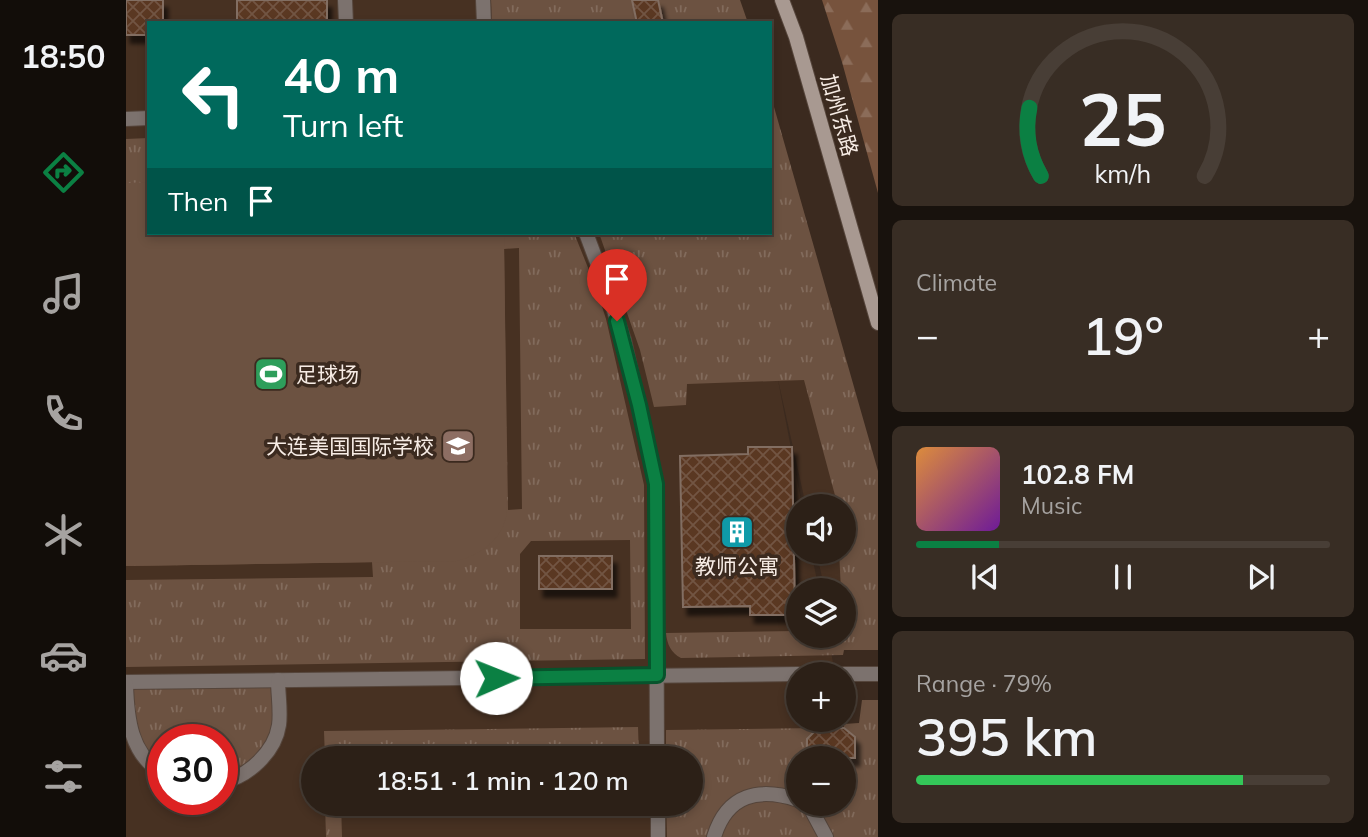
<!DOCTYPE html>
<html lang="en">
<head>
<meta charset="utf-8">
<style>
  body { margin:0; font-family:Mulish,"Noto Sans SC",sans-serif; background:#382d24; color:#f1f3f6; height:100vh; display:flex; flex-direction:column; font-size:26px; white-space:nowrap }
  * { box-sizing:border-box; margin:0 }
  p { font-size:23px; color:#a6a3a1 }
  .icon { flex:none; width:38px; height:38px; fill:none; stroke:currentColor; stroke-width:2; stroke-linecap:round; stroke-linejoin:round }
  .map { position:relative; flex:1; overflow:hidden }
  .side { display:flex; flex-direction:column; gap:14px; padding:14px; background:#18120d; width:490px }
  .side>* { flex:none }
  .banner { position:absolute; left:21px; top:21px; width:625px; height:214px; border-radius:0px; box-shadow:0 4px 10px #0003,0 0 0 2px #483e36; background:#00695c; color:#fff; overflow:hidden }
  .buttons { position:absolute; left:660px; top:494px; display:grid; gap:14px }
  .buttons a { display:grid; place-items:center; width:70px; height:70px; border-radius:50%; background:#2c2017; box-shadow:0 4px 10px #0003,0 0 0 2px #483e36; font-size:35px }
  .speed { position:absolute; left:21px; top:724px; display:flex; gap:14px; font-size:35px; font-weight:700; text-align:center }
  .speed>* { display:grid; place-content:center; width:91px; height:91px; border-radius:50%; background:#2c2017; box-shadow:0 4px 10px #0003,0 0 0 2px #483e36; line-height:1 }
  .speed .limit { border:10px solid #d22; background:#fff; color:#111 }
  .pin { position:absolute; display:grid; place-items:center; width:60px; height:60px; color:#fff; margin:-72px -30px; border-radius:50% 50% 50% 0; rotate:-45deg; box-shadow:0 0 7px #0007 }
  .pin .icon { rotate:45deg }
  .me { position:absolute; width:77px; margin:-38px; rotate:89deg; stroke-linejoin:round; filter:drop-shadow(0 0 5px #0008) }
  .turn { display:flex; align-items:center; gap:24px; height:147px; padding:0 21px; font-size:32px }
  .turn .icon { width:91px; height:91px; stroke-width:2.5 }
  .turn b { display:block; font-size:49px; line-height:60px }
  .then { display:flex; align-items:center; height:66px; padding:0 21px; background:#0003; gap:14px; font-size:26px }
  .big { font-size:52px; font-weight:600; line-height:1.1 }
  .side .card { flex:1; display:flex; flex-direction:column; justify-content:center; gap:10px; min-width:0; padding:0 24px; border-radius:10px; background:#382d24 }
  .side .dial { align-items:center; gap:0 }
  .dial svg { height:182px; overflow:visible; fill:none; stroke:#483e36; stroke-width:7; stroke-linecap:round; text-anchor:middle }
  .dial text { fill:#f1f3f6; stroke:none }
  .song { display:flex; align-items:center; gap:21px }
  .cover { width:84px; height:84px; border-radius:10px; background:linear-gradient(135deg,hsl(30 70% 55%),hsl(280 70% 35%)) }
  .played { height:7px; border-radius:4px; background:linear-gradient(90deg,#0b8043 20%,#483e36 20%) }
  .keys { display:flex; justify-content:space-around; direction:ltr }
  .heat { display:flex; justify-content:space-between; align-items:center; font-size:38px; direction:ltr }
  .charge { height:10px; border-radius:5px; background:linear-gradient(90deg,#34c759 79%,#483e36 0) }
  .trip { position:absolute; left:175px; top:746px; width:402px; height:70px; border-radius:35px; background:#2c2017; box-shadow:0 4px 10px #0003,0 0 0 2px #483e36; font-weight:600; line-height:70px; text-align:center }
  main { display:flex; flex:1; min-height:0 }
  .tabs { display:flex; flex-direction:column; width:126px; justify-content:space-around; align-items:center; background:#120d09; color:#a6a3a1 }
  .tabs .icon { width:49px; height:49px }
  .tabs .on { color:#0b8043 }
  .tabs b { font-size:32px; color:#f1f3f6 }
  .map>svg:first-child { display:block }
  .built { fill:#473122; fill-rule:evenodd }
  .grass { fill:url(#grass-tufts); fill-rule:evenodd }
  .forest { fill:url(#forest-firs) }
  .green { fill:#6c5241 }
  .building { fill:url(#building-cross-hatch); stroke:#826e62; stroke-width:2; filter:url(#shadow) }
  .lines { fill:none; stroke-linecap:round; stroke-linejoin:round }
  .street-casing { stroke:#55453b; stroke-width:16 }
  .secondary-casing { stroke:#55453b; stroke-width:16 }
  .street { stroke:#7c726e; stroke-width:14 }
  .secondary { stroke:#a89991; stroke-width:14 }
  .route-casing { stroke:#07532c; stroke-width:18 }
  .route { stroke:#0b8043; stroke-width:12 }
  .labels { text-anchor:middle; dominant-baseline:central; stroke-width:7; stroke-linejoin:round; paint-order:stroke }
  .street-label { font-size:21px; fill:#f7ece5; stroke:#3b2a1f }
  .poi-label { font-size:21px; fill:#f7ece5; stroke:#3b2a1f; text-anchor:start }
</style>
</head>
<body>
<main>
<nav class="tabs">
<b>18:50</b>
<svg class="icon on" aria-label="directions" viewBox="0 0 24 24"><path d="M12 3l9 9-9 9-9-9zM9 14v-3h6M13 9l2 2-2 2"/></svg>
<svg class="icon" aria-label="music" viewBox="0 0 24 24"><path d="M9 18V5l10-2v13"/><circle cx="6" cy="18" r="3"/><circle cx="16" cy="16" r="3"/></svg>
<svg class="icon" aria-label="phone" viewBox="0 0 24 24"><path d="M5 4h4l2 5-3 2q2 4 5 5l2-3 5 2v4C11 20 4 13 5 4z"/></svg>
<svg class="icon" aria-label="climate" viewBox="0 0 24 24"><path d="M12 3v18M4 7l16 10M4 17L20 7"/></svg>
<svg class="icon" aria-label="car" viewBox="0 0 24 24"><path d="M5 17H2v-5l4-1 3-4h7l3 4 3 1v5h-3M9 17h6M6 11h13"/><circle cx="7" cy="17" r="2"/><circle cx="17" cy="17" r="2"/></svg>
<svg class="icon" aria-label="filters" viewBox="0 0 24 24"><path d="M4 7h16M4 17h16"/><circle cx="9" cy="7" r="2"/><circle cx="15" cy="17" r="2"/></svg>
</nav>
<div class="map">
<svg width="752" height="837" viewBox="0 0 752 837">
  <defs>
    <pattern id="grass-tufts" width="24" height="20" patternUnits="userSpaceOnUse" patternTransform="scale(1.75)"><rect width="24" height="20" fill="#6c5241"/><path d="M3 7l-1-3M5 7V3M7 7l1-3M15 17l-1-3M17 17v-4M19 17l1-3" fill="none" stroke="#826b5c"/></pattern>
    <pattern id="forest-firs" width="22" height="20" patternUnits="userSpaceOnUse" patternTransform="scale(1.75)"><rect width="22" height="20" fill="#77533d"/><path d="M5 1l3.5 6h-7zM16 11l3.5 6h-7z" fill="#8b6c59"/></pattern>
    <pattern id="building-cross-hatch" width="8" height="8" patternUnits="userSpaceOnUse" patternTransform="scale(1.75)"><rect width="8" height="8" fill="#5a3823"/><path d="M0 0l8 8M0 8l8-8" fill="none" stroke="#725543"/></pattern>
    <filter id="shadow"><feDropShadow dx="4.5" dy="8" stdDeviation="2" flood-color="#0009"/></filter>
  </defs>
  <rect width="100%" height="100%" fill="#3b2a1f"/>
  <path class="built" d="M0,0h570l9,23h-556v210h621l104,376 -30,-19h-19l-9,-39h28v-45h-38l-29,-131 25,131h-4v45h13l8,39h-21v45h30l7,39h-37v45h46v-4v13l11,9v15l-11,11v7v-12h-531v45h353l1,34h-541zM37,740h59v60h-59z"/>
  <g class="grass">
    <polygon points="365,0 614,0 622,23 366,23"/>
    <path d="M644,93l108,378v179h-34l-1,5 -162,3c-10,-5 -14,-14 -15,-25l132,-2v4h46v-45h-3l-2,-39h5v-45h-8v-7l-32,-119 -117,4 -1,21 -32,2 -14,-57 -41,-117h171z"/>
    <path d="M23,138v95h425l21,52 11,34 38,166 1,174 -519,8v-87l247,-3 -1,-15 -246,4v-427zM393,248l3,261 -14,1 -4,-261zM504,540l1,89h-111v-75l11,-13z"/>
    <polygon points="152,680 143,750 96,782 96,740 37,740 37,773 15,754 0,682"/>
    <polygon points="736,700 752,700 752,837 541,837 540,803 565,803 565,758 540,758 540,730 692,728 681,739 681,752 687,758 672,758 672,803 718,803 718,763 729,752 729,737 718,728 718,724 733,723"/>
    <polygon points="512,727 513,758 199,758 198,731"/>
    <polygon points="199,803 215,803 216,837 200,837"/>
  </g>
  <polygon class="forest" points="696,0 752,0 752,193 716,62"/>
  <path class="green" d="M23,182v51h355l3,277c-2,27 -24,44 -50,51l-331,5v-383z"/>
  <g class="building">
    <polygon points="0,0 37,0 37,23 23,23 23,35 0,35"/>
    <polygon points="111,0 201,0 201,22 111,23"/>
    <polygon points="506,0 532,0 537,23 511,23"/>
    <polygon points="622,447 666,447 669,615 624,615 624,606 557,607 554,456 622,454"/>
    <rect x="413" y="556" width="73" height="33"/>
    <polygon points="692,728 718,728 729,737 729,758 681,758 681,739"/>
  </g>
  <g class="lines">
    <g class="street-casing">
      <g id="street">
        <polyline points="219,0 220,23"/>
        <polyline points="357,0 358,23"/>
        <polyline points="0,119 23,118"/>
        <polyline points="460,233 478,281 498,340 530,484 531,758"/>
        <polyline points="718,674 752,674"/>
        <polyline points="0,682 672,674"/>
        <path d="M0,684c1,33 4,71 37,89"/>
        <path d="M96,782c26,-5 53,-30 57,-57 2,-14 -1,-31 -1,-45"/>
        <polyline points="532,803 532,837"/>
        <polyline points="678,803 685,809 700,837"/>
        <path d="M588,837c13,-43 45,-50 84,-37"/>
      </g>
    </g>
    <g class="secondary-casing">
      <polyline id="secondary" points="656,0 670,37 752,323"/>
    </g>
    <use href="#street" class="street"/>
    <use href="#secondary" class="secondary"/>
  </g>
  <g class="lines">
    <g class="route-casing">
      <polyline id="route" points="370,678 531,675 530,484 513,405 491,321"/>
    </g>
    <use href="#route" class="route"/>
  </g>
  <defs>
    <g id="stadium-square" transform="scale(1.75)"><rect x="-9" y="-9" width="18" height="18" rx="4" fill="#2e9e5b" stroke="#3b2a1f"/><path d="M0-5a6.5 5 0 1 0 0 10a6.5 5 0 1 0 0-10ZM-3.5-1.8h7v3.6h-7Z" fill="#fff"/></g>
    <g id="school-square" transform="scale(1.75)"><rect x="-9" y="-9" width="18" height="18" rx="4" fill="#8d6e63" stroke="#3b2a1f"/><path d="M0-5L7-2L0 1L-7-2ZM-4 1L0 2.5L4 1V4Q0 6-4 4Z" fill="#fff"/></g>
    <g id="building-square" transform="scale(1.75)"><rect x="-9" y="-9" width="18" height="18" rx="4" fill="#0f9aa8" stroke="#3b2a1f"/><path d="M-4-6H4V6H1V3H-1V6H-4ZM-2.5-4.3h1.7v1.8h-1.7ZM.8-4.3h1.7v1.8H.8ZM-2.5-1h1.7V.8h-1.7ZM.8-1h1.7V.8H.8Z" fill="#fff"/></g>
  </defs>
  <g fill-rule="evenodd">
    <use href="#stadium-square" x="145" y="374"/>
    <use href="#school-square" x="332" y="446"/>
    <use href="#building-square" x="611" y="532"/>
  </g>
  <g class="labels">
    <g class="street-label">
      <text transform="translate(714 115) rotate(74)">加州东路</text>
    </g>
    <g class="poi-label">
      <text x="170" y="374">足球场</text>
      <text x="308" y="446" text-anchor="end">大连美国国际学校</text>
      <text x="611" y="566" text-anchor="middle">教师公寓</text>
    </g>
  </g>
</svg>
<div class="buttons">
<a><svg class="icon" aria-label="sound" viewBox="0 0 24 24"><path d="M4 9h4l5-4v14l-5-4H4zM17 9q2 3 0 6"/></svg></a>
<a><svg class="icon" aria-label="layers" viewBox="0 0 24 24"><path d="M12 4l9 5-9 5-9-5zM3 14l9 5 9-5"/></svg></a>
<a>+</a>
<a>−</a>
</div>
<div class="speed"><div class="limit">30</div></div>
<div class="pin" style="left:491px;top:321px;background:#d93025"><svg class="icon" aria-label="arrive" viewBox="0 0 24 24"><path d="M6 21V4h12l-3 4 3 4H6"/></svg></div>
<svg class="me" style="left:370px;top:678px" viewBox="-20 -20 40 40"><circle r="19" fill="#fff"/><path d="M0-13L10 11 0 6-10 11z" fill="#0b8043"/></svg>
<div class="trip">18:51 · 1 min · 120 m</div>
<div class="banner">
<div class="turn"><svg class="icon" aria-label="left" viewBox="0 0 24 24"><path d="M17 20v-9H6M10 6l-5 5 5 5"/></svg><div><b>40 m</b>Turn left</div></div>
<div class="then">Then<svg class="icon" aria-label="arrive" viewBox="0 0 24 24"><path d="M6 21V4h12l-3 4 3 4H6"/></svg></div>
</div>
</div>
<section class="side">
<div class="card dial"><svg viewBox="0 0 100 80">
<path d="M14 69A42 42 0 1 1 86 69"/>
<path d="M14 69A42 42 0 0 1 9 39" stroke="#0b8043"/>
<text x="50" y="56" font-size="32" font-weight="700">25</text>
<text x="50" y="72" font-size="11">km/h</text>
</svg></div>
<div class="card"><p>Climate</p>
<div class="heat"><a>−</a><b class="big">19°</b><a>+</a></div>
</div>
<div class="card">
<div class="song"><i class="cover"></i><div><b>102.8 FM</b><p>Music</p></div></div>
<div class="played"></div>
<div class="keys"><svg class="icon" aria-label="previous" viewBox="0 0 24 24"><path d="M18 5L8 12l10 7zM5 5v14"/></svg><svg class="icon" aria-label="pause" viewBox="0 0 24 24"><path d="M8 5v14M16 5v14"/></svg><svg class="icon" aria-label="next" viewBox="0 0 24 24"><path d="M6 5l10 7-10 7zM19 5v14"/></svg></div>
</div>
<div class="card"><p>Range · 79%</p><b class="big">395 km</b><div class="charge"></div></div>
</section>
</main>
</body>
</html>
